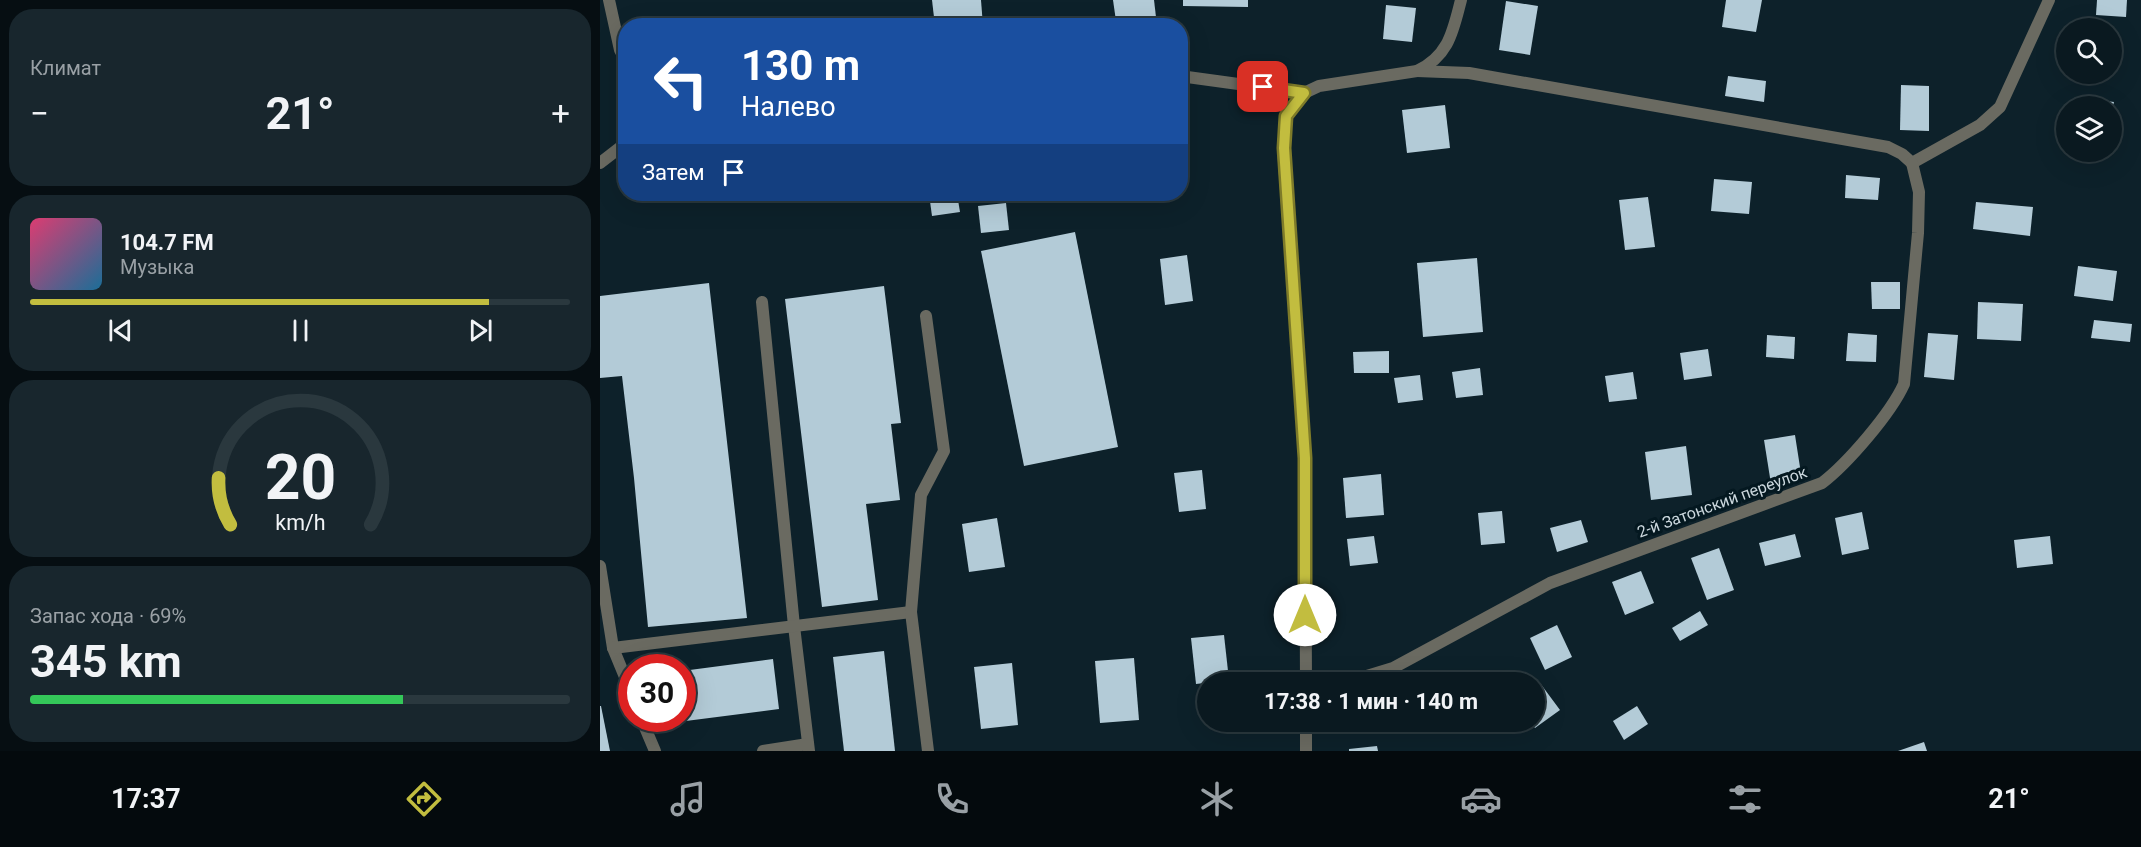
<!DOCTYPE html>
<html lang="ru">
<head>
<meta charset="utf-8">
<style>
  body { margin:0; font-family:Roboto,sans-serif; background:#18262d; color:#f1f3f6; height:100vh; display:flex; flex-direction:column; font-size:22px; white-space:nowrap }
  * { box-sizing:border-box; margin:0 }
  p { font-size:20px; color:#99a0a5 }
  .icon { flex:none; width:33px; height:33px; fill:none; stroke:currentColor; stroke-width:2; stroke-linecap:round; stroke-linejoin:round }
  .map { position:relative; flex:1; overflow:hidden }
  .panel { display:flex; flex-direction:column; gap:9px; padding:9px; background:#060e12; width:600px }
  .panel>* { flex:none }
  .top-card { position:absolute; left:18px; top:18px; width:570px; height:183px; border-radius:24px; box-shadow:0 6px 24px #0002,0 0 0 2px #2a383e; background:#1a4fa0; color:#fff; overflow:hidden }
  .buttons { position:absolute; left:1456px; top:18px; display:grid; gap:12px }
  .buttons a { display:grid; place-items:center; width:66px; height:66px; border-radius:50%; background:#0a1920; box-shadow:0 6px 24px #0002,0 0 0 2px #2a383e; font-size:30px }
  .speed { position:absolute; left:18px; top:654px; display:flex; gap:12px; font-size:30px; font-weight:700; text-align:center }
  .speed>* { display:grid; place-content:center; width:78px; height:78px; border-radius:50%; background:#0a1920; box-shadow:0 6px 24px #0002,0 0 0 2px #2a383e; line-height:1 }
  .speed .limit { border:9px solid #d22; background:#fff; color:#111 }
  .pin { position:absolute; display:grid; place-items:center; width:51px; height:51px; color:#fff; margin:-26px; border-radius:12px; box-shadow:0 3px 9px #0006 }
  .me { position:absolute; width:66px; margin:-33px; rotate:0deg; stroke-linejoin:round; filter:drop-shadow(0 0 4px #0008) }
  .turn { display:flex; align-items:center; gap:21px; height:126px; padding:0 24px; font-size:27px }
  .turn .icon { width:78px; height:78px; stroke-width:2.5 }
  .turn b { display:block; font-size:42px; line-height:51px }
  .then { display:flex; align-items:center; height:57px; padding:0 24px; background:#0003; gap:12px; font-size:22px }
  .big { font-size:45px; font-weight:700; line-height:1.1 }
  .panel .tile { flex:1; display:flex; flex-direction:column; justify-content:center; gap:9px; min-width:0; padding:0 21px; border-radius:24px; background:#18262d }
  .panel .dial { align-items:center; gap:0 }
  .dial svg { height:156px; overflow:visible; fill:none; stroke:#2a383e; stroke-width:7; stroke-linecap:round; text-anchor:middle }
  .dial text { fill:#f1f3f6; stroke:none }
  .song { display:flex; align-items:center; gap:18px }
  .cover { width:72px; height:72px; border-radius:9px; background:linear-gradient(135deg,hsl(340 70% 55%),hsl(200 70% 35%)) }
  .played { height:6px; border-radius:3px; background:linear-gradient(90deg,#c2bd3f 85%,#2a383e 85%) }
  .keys { display:flex; justify-content:space-around; direction:ltr }
  .heat { display:flex; justify-content:space-between; align-items:center; font-size:33px; direction:ltr }
  .charge { height:9px; border-radius:4px; background:linear-gradient(90deg,#34c759 69%,#2a383e 0) }
  .trip { position:absolute; left:597px; top:672px; width:348px; height:60px; border-radius:30px; background:#0a1920; box-shadow:0 6px 24px #0002,0 0 0 2px #2a383e; font-weight:700; line-height:60px; text-align:center }
  .dock { display:flex; height:96px; justify-content:space-around; align-items:center; background:#040a0d; color:#99a0a5 }
  .dock .icon { width:42px; height:42px }
  .dock .selected { color:#c2bd3f }
  .dock b { font-size:27px; color:#f1f3f6 }
  main { display:flex; flex:1; min-height:0 }
  .map>svg:first-child { display:block }
  .building { fill:#b3cbd7 }
  .lines { fill:none; stroke-linecap:round; stroke-linejoin:round }
  .lane { stroke:#6a6a61; stroke-width:12 }
  .street { stroke:#6a6a61; stroke-width:12 }
  .route-casing { stroke:#7e7b29; stroke-width:15 }
  .route { stroke:#c2bd3f; stroke-width:10 }
  .labels { text-anchor:middle; dominant-baseline:central; stroke-width:6; stroke-linejoin:round; paint-order:stroke }
  .street-label { font-size:16px; fill:#cbd7dd; stroke:#041820 }
</style>
</head>
<body>
<main>
<section class="panel">
<div class="tile"><p>Климат</p>
<div class="heat"><a>−</a><b class="big">21°</b><a>+</a></div>
</div>
<div class="tile">
<div class="song"><i class="cover"></i><div><b>104.7 FM</b><p>Музыка</p></div></div>
<div class="played"></div>
<div class="keys"><svg class="icon" aria-label="previous" viewBox="0 0 24 24"><path d="M18 5L8 12l10 7zM5 5v14"/></svg><svg class="icon" aria-label="pause" viewBox="0 0 24 24"><path d="M8 5v14M16 5v14"/></svg><svg class="icon" aria-label="next" viewBox="0 0 24 24"><path d="M6 5l10 7-10 7zM19 5v14"/></svg></div>
</div>
<div class="tile dial"><svg viewBox="0 0 100 80">
<path d="M14 69A42 42 0 1 1 86 69"/>
<path d="M14 69A42 42 0 0 1 8 45" stroke="#c2bd3f"/>
<text x="50" y="56" font-size="32" font-weight="700">20</text>
<text x="50" y="72" font-size="11">km/h</text>
</svg></div>
<div class="tile"><p>Запас хода · 69%</p><b class="big">345 km</b><div class="charge"></div></div>
</section>
<div class="map">
<svg width="1541" height="751" viewBox="0 0 1541 751">
  <rect width="100%" height="100%" fill="#0d212a"/>
  <g class="building">
    <polygon points="332,0 381,0 383,26 335,26"/>
    <polygon points="513,0 554,0 556,17 516,21"/>
    <polygon points="583,0 648,0 648,7 583,6"/>
    <polygon points="1126,0 1162,0 1156,32 1122,27"/>
    <polygon points="1497,0 1527,0 1526,17 1496,15"/>
    <polygon points="906,1 938,6 930,55 899,50"/>
    <polygon points="786,5 816,8 812,42 783,39"/>
    <polygon points="215,19 215,26 199,26 198,21"/>
    <polygon points="1128,76 1166,81 1164,102 1125,96"/>
    <polygon points="1301,85 1329,86 1329,131 1300,130"/>
    <polygon points="1475,97 1514,102 1513,106 1474,106"/>
    <polygon points="845,105 850,148 807,153 802,110"/>
    <polygon points="1246,175 1280,178 1278,200 1245,198"/>
    <polygon points="1114,179 1152,182 1149,214 1111,211"/>
    <polygon points="329,194 357,194 360,212 332,216"/>
    <polygon points="1048,197 1055,247 1025,250 1019,200"/>
    <polygon points="1376,202 1433,207 1430,236 1373,229"/>
    <polygon points="406,203 409,230 381,233 378,206"/>
    <polygon points="475,232 518,447 424,466 381,251"/>
    <polygon points="587,255 593,301 565,305 560,259"/>
    <polygon points="877,258 883,332 823,337 817,263"/>
    <polygon points="1478,266 1517,271 1513,301 1474,296"/>
    <polygon points="1271,282 1300,282 1300,309 1272,309"/>
    <polygon points="109,283 147,618 48,627 34,478 22,376 0,378 0,296"/>
    <polygon points="284,286 301,423 291,424 300,500 266,504 278,600 222,607 185,299"/>
    <polygon points="1378,302 1423,304 1421,341 1377,339"/>
    <polygon points="1494,320 1532,324 1530,342 1491,338"/>
    <polygon points="1248,333 1277,335 1276,362 1246,361"/>
    <polygon points="1328,333 1358,335 1354,380 1324,377"/>
    <polygon points="1167,335 1195,337 1194,359 1166,357"/>
    <polygon points="1108,349 1112,376 1084,380 1080,353"/>
    <polygon points="789,351 789,373 754,373 753,352"/>
    <polygon points="880,368 883,395 856,398 852,372"/>
    <polygon points="1033,372 1037,399 1009,402 1005,376"/>
    <polygon points="820,375 823,400 798,403 794,378"/>
    <polygon points="1195,435 1202,480 1171,484 1164,440"/>
    <polygon points="1086,446 1092,495 1051,500 1045,452"/>
    <polygon points="602,470 606,509 579,512 574,473"/>
    <polygon points="781,474 784,515 746,518 743,478"/>
    <polygon points="902,511 905,543 881,545 878,513"/>
    <polygon points="1262,512 1269,549 1242,555 1235,518"/>
    <polygon points="397,518 405,567 369,572 362,524"/>
    <polygon points="981,520 988,542 957,552 950,528"/>
    <polygon points="1195,534 1201,557 1165,566 1159,543"/>
    <polygon points="774,536 778,563 750,566 747,539"/>
    <polygon points="1450,536 1453,564 1417,568 1414,540"/>
    <polygon points="1119,548 1134,590 1107,600 1091,558"/>
    <polygon points="1041,571 1054,603 1025,615 1012,582"/>
    <polygon points="1100,611 1108,625 1080,641 1072,628"/>
    <polygon points="957,625 972,657 945,670 930,638"/>
    <polygon points="624,635 629,680 596,684 591,638"/>
    <polygon points="284,651 295,751 244,751 233,657"/>
    <polygon points="534,658 539,720 500,723 495,661"/>
    <polygon points="173,659 179,709 78,722 78,718 82,718 82,671"/>
    <polygon points="412,663 418,725 381,729 374,667"/>
    <polygon points="940,683 960,710 935,728 930,722 934,722 934,688"/>
    <polygon points="0,706 1,706 10,751 0,751"/>
    <polygon points="1037,706 1048,724 1024,740 1013,721"/>
    <polygon points="1324,742 1327,751 1298,751"/>
    <polygon points="777,746 778,751 749,751 749,749"/>
  </g>
  <g class="lines">
    <g class="lane">
      <polyline points="9,0 20,50 26,61"/>
      <polyline points="817,71 869,73 1288,147 1302,154 1312,163 1380,125 1400,107 1449,0"/>
      <polyline points="580,76 704,93"/>
      <polyline points="0,163 22,146 26,131"/>
      <polyline points="162,302 194,626 209,751"/>
      <polyline points="0,566 13,648 32,694"/>
      <polyline points="13,648 311,612"/>
      <polyline points="41,718 55,751"/>
      <polyline points="163,751 208,744"/>
    </g>
    <g class="street">
      <polyline points="326,316 344,451 321,495 311,612 328,751"/>
      <path d="M706,682l-1,-224 -22,-310 3,-32 18,-23 15,-7 98,-15c32,-15 36,-40 44,-71"/>
      <path d="M747,682l46,-14 157,-85 272,-100c26,-20 69,-70 82,-99l14,-151 1,-41 -7,-29"/>
      <polyline points="706,722 706,751"/>
    </g>
  </g>
  <g class="lines">
    <g class="route-casing">
      <polyline id="route" points="663,87 704,93 686,116 684,148 705,458 705,615"/>
    </g>
    <use href="#route" class="route"/>
  </g>
  <g class="labels">
    <g class="street-label">
      <text transform="translate(1122 502) rotate(-20)">2-й Затонский переулок</text>
    </g>
  </g>
</svg>
<div class="buttons">
<a><svg class="icon" aria-label="search" viewBox="0 0 24 24"><circle cx="10" cy="10" r="6"/><path d="M15 15l6 6"/></svg></a>
<a><svg class="icon" aria-label="layers" viewBox="0 0 24 24"><path d="M12 4l9 5-9 5-9-5zM3 14l9 5 9-5"/></svg></a>
</div>
<div class="speed"><div class="limit">30</div></div>
<div class="pin" style="left:663px;top:87px;background:#d93025"><svg class="icon" aria-label="arrive" viewBox="0 0 24 24"><path d="M6 21V4h12l-3 4 3 4H6"/></svg></div>
<svg class="me" style="left:705px;top:615px" viewBox="-20 -20 40 40"><circle r="19" fill="#fff"/><path d="M0-13L10 11 0 6-10 11z" fill="#c2bd3f"/></svg>
<div class="trip">17:38 · 1 мин · 140 m</div>
<div class="top-card">
<div class="turn"><svg class="icon" aria-label="left" viewBox="0 0 24 24"><path d="M17 20v-9H6M10 6l-5 5 5 5"/></svg><div><b>130 m</b>Налево</div></div>
<div class="then">Затем<svg class="icon" aria-label="arrive" viewBox="0 0 24 24"><path d="M6 21V4h12l-3 4 3 4H6"/></svg></div>
</div>
</div>
</main>
<nav class="dock">
<b>17:37</b>
<svg class="icon selected" aria-label="directions" viewBox="0 0 24 24"><path d="M12 3l9 9-9 9-9-9zM9 14v-3h6M13 9l2 2-2 2"/></svg>
<svg class="icon" aria-label="music" viewBox="0 0 24 24"><path d="M9 18V5l10-2v13"/><circle cx="6" cy="18" r="3"/><circle cx="16" cy="16" r="3"/></svg>
<svg class="icon" aria-label="phone" viewBox="0 0 24 24"><path d="M5 4h4l2 5-3 2q2 4 5 5l2-3 5 2v4C11 20 4 13 5 4z"/></svg>
<svg class="icon" aria-label="climate" viewBox="0 0 24 24"><path d="M12 3v18M4 7l16 10M4 17L20 7"/></svg>
<svg class="icon" aria-label="car" viewBox="0 0 24 24"><path d="M5 17H2v-5l4-1 3-4h7l3 4 3 1v5h-3M9 17h6M6 11h13"/><circle cx="7" cy="17" r="2"/><circle cx="17" cy="17" r="2"/></svg>
<svg class="icon" aria-label="filters" viewBox="0 0 24 24"><path d="M4 7h16M4 17h16"/><circle cx="9" cy="7" r="2"/><circle cx="15" cy="17" r="2"/></svg>
<b>21°</b>
</nav>
</body>
</html>
